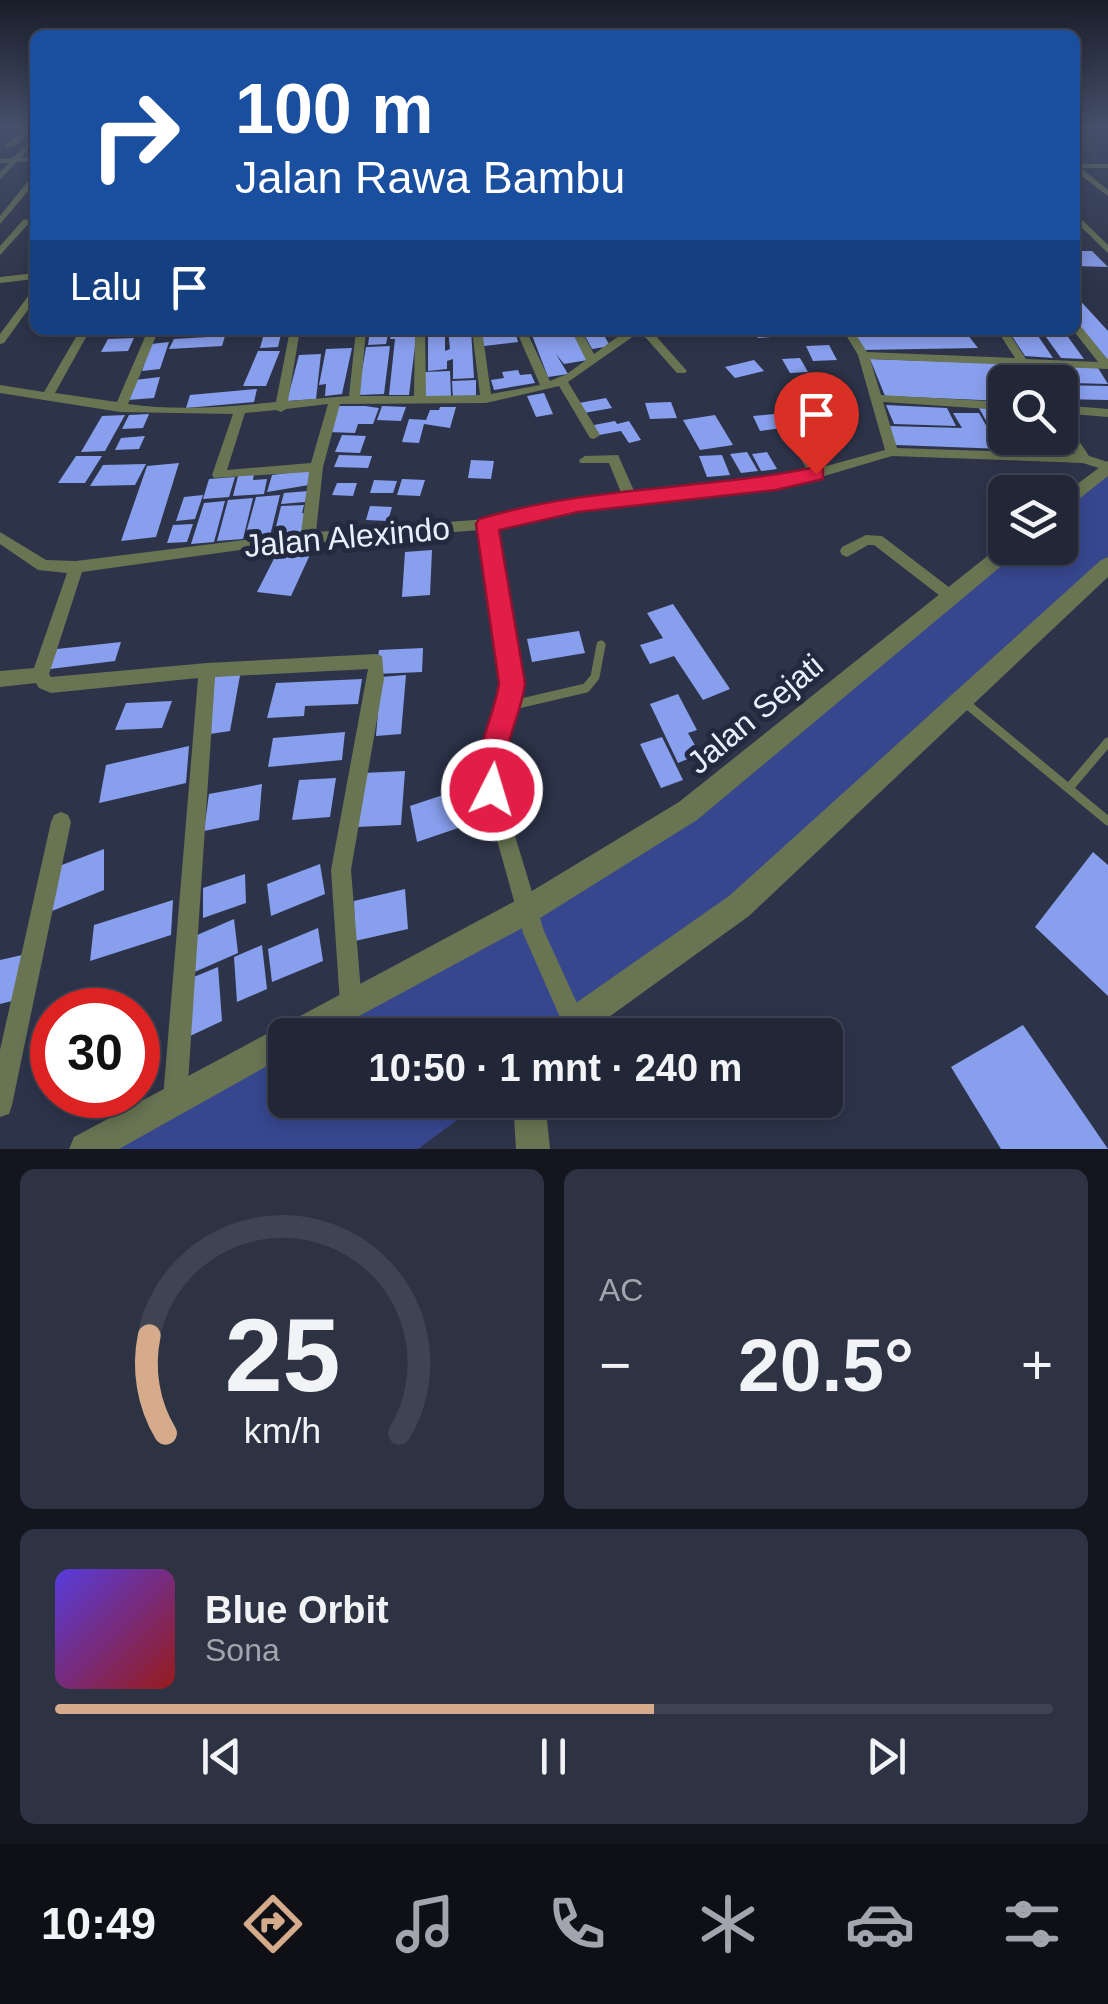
<!DOCTYPE html>
<html lang="id">
<head>
<meta charset="utf-8">
<style>
  body { margin:0; font-family:Helvetica,sans-serif; background:#2e3343; color:#f1f3f6; height:100vh; display:flex; flex-direction:column; font-size:38px; white-space:nowrap }
  * { box-sizing:border-box; margin:0 }
  p { font-size:32px; color:#a2a5ae }
  .icon { flex:none; width:55px; height:55px; fill:none; stroke:currentColor; stroke-width:2; stroke-linecap:round; stroke-linejoin:round }
  .map { position:relative; height:1149px; overflow:hidden }
  .sheet { display:flex; flex-direction:column; gap:20px; padding:20px; background:#13151f; flex:1 }
  .sheet>* { flex:none }
  .guide { position:absolute; left:30px; top:30px; width:1050px; height:305px; border-radius:15px; box-shadow:0 5px 15px #0003,0 0 0 2px #3f4453; background:#1a4fa0; color:#fff; overflow:hidden }
  .fabs { position:absolute; left:988px; top:365px; display:grid; gap:20px }
  .fabs a { display:grid; place-items:center; width:90px; height:90px; border-radius:15px; background:#222738; box-shadow:0 5px 15px #0003,0 0 0 2px #3f4453; font-size:50px }
  .speed { position:absolute; left:30px; top:988px; display:flex; gap:20px; font-size:50px; font-weight:700; text-align:center }
  .speed>* { display:grid; place-content:center; width:130px; height:130px; border-radius:50%; background:#222738; box-shadow:0 5px 15px #0003,0 0 0 2px #3f4453; line-height:1 }
  .speed .limit { border:15px solid #d22; background:#fff; color:#111 }
  .pin { position:absolute; display:grid; place-items:center; width:85px; height:85px; color:#fff; margin:-102px -42px; border-radius:50% 50% 50% 0; rotate:-45deg; box-shadow:0 0 10px #0007 }
  .pin .icon { rotate:45deg }
  .me { position:absolute; width:110px; margin:-55px; rotate:5deg; stroke-linejoin:round; filter:drop-shadow(0 0 8px #0008) }
  .turn { display:flex; align-items:center; gap:35px; height:210px; padding:0 40px; font-size:45px }
  .turn .icon { width:130px; height:130px; stroke-width:2.5 }
  .turn b { display:block; font-size:70px; line-height:85px }
  .then { display:flex; align-items:center; height:95px; padding:0 40px; background:#0003; gap:20px; font-size:38px }
  .big { font-size:75px; font-weight:600; line-height:1.1 }
  .sheet .tile { flex:1; display:flex; flex-direction:column; justify-content:center; gap:15px; min-width:0; padding:0 35px; border-radius:15px; background:#2e3343 }
  .sheet .dial { align-items:center; gap:0 }
  .dial svg { height:260px; overflow:visible; fill:none; stroke:#3f4453; stroke-width:7; stroke-linecap:round; text-anchor:middle }
  .dial text { fill:#f1f3f6; stroke:none }
  .song { display:flex; align-items:center; gap:30px }
  .cover { width:120px; height:120px; border-radius:15px; background:linear-gradient(135deg,hsl(250 70% 55%),hsl(0 70% 35%)) }
  .played { height:10px; border-radius:5px; background:linear-gradient(90deg,#d6ab8b 60%,#3f4453 60%) }
  .keys { display:flex; justify-content:space-around; direction:ltr }
  .heat { display:flex; justify-content:space-between; align-items:center; font-size:55px; direction:ltr }
  .sheet .tiles { flex:1; display:grid; gap:20px; grid-template-columns:1fr 1fr }
  .tile:last-child { grid-column:span 2 }
  .trip { position:absolute; left:268px; top:1018px; width:575px; height:100px; border-radius:15px; background:#222738; box-shadow:0 5px 15px #0003,0 0 0 2px #3f4453; font-weight:600; line-height:100px; text-align:center }
  .dock { display:flex; height:160px; justify-content:space-around; align-items:center; background:#0e1016; color:#a2a5ae }
  .dock .icon { width:70px; height:70px }
  .dock .current { color:#d6ab8b }
  .dock b { font-size:45px; color:#f1f3f6 }
  .map>svg:first-child { display:block }
  .water { fill:#37478e }
  .building { fill:#889fee }
  .lines { fill:none; stroke-linecap:round; stroke-linejoin:round }
  .service { stroke:#687452; stroke-width:9 }
  .minor { fill:#687452; fill-rule:evenodd }
  .tertiary { fill:#687452; fill-rule:evenodd }
  .route { fill:#e11d48; stroke:#92132f; stroke-width:2.5 }
  .labels { text-anchor:middle; dominant-baseline:central; stroke-width:10; stroke-linejoin:round; paint-order:stroke }
  .street-label { font-size:32px; fill:#eaeffd; stroke:#232a3f }
</style>
</head>
<body>
<div class="map">
<svg width="1108" height="1149" viewBox="0 0 1108 1149">
  <rect width="100%" height="100%" fill="#2d344a"/>
  <g class="water">
    <polygon points="1108,467 1108,565 865,792 563,1035 292,1035 681,816 1008,548 1060,548 1060,506"/>
    <polygon points="285,1039 285,1100 484,1100 418,1149 86,1149"/>
  </g>
  <g class="building">
    <polygon points="1075,251 1092,251 1108,267 1075,266"/>
    <polygon points="1075,295 1108,331 1108,360 1075,321"/>
    <polygon points="265,330 282,330 278,347 260,348"/>
    <polygon points="370,330 389,330 386,344 368,345"/>
    <polygon points="392,330 417,330 409,395 389,395 395,339 390,339"/>
    <polygon points="428,330 445,330 445,351 450,349 448,330 471,330 474,378 453,379 453,359 447,361 447,369 428,371"/>
    <polygon points="530,330 572,330 588,360 564,364 556,354 568,374 548,377"/>
    <polygon points="582,330 601,330 610,346 592,349"/>
    <polygon points="753,330 807,330 810,334 758,338"/>
    <polygon points="853,330 945,335 942,330 964,330 978,348 861,350"/>
    <polygon points="1008,330 1034,330 1053,358 1025,356"/>
    <polygon points="1041,330 1063,330 1084,359 1061,358"/>
    <polygon points="515,331 518,342 484,346 481,336"/>
    <polygon points="225,336 222,346 169,349 174,339"/>
    <polygon points="134,338 128,351 101,352 108,339"/>
    <polygon points="169,342 160,369 142,371 151,344"/>
    <polygon points="829,345 837,360 813,361 806,346"/>
    <polygon points="390,346 384,394 358,395 366,347"/>
    <polygon points="352,348 342,394 325,396 326,384 319,385 326,349"/>
    <polygon points="258,351 280,351 266,386 243,386"/>
    <polygon points="321,354 316,399 287,401 299,355"/>
    <polygon points="800,358 808,372 790,373 782,359"/>
    <polygon points="870,359 1018,364 1030,382 1005,382 1005,401 885,396"/>
    <polygon points="754,360 764,371 735,378 725,367"/>
    <polygon points="1026,365 1098,368 1108,384 1037,382"/>
    <polygon points="518,370 520,375 531,374 535,383 494,390 491,380 504,378 502,372"/>
    <polygon points="450,371 451,397 425,399 425,372"/>
    <polygon points="160,377 154,398 128,400 135,380"/>
    <polygon points="476,380 476,397 453,399 452,381"/>
    <polygon points="1060,385 1108,386 1108,400 1060,399"/>
    <polygon points="257,389 254,402 186,408 190,395"/>
    <polygon points="544,393 553,414 536,417 527,396"/>
    <polygon points="606,398 612,408 584,413 579,403"/>
    <polygon points="671,402 677,418 650,419 645,403"/>
    <polygon points="886,405 947,408 956,426 894,424"/>
    <polygon points="339,406 365,406 379,408 373,424 358,424 355,433 328,432"/>
    <polygon points="382,406 406,407 401,421 377,420"/>
    <polygon points="440,407 456,407 450,428 424,424 419,443 402,442 409,419 426,420 430,410 439,410"/>
    <polygon points="979,408 1005,409 1005,428 990,428"/>
    <polygon points="953,413 979,413 988,429 1005,430 1005,438 1047,438 1055,451 896,445 888,426 962,428"/>
    <polygon points="149,414 143,428 122,429 129,415"/>
    <polygon points="774,414 782,428 760,431 753,416"/>
    <polygon points="125,415 105,451 81,452 102,416"/>
    <polygon points="715,415 733,445 700,450 683,420"/>
    <polygon points="615,421 617,424 629,421 641,440 629,443 621,431 599,435 594,425"/>
    <polygon points="342,435 366,436 360,453 335,452"/>
    <polygon points="145,436 139,449 115,450 121,438"/>
    <polygon points="747,452 758,471 741,473 730,454"/>
    <polygon points="767,452 777,469 761,471 752,454"/>
    <polygon points="339,455 372,456 368,468 334,467"/>
    <polygon points="722,455 730,475 707,477 699,456"/>
    <polygon points="76,456 102,456 85,483 58,483"/>
    <polygon points="471,460 494,461 491,479 468,478"/>
    <polygon points="179,463 156,537 121,541 147,466"/>
    <polygon points="146,464 135,485 90,486 103,465"/>
    <polygon points="312,470 309,485 267,492 272,475"/>
    <polygon points="254,474 253,480 267,479 264,494 233,496 238,476"/>
    <polygon points="1033,474 1066,494 1060,499 1060,492 1031,492 1015,483"/>
    <polygon points="235,477 229,497 203,499 209,479"/>
    <polygon points="402,479 425,480 420,496 397,495"/>
    <polygon points="374,480 397,481 393,493 370,493"/>
    <polygon points="337,483 357,483 353,496 332,495"/>
    <polygon points="308,491 305,502 281,504 284,493"/>
    <polygon points="203,495 195,519 176,521 184,497"/>
    <polygon points="280,495 270,536 245,537 256,497"/>
    <polygon points="253,498 243,539 217,541 228,500"/>
    <polygon points="225,501 214,542 191,544 204,503"/>
    <polygon points="304,505 302,513 307,514 303,533 274,535 281,506"/>
    <polygon points="370,506 392,507 388,521 366,520"/>
    <polygon points="193,524 187,542 167,543 173,525"/>
    <polygon points="282,543 314,546 291,596 257,592"/>
    <polygon points="432,550 430,595 402,597 405,552"/>
    <polygon points="673,604 730,689 703,700 674,656 650,664 640,645 663,638 647,613"/>
    <polygon points="579,631 585,653 532,662 527,639"/>
    <polygon points="121,642 115,661 50,669 57,649"/>
    <polygon points="423,648 422,672 376,674 379,650"/>
    <polygon points="241,670 230,731 203,735 216,673"/>
    <polygon points="406,675 401,734 376,736 381,677"/>
    <polygon points="362,679 358,704 305,706 304,716 267,718 276,683"/>
    <polygon points="678,694 697,730 688,733 700,754 678,763 650,704"/>
    <polygon points="172,701 162,728 115,730 126,703"/>
    <polygon points="345,732 342,760 268,767 273,738"/>
    <polygon points="662,737 683,780 661,788 640,744"/>
    <polygon points="189,746 186,783 99,803 106,765"/>
    <polygon points="405,771 401,825 356,827 363,773"/>
    <polygon points="336,778 330,817 292,820 299,780"/>
    <polygon points="262,784 259,820 204,831 209,794"/>
    <polygon points="467,787 476,822 417,842 410,806"/>
    <polygon points="104,849 104,890 52,911 54,868"/>
    <polygon points="1093,852 1108,865 1108,996 1035,927"/>
    <polygon points="320,864 325,894 271,916 267,884"/>
    <polygon points="245,874 246,903 203,918 203,888"/>
    <polygon points="405,889 408,929 355,941 354,901"/>
    <polygon points="173,900 171,935 90,961 94,925"/>
    <polygon points="234,919 238,953 190,974 188,939"/>
    <polygon points="318,928 323,961 272,982 268,949"/>
    <polygon points="262,945 267,989 237,1002 234,957"/>
    <polygon points="31,953 20,999 0,1004 0,960"/>
    <polygon points="218,967 222,1021 188,1037 184,981"/>
    <polygon points="1023,1025 1108,1149 1001,1149 951,1067"/>
  </g>
  <g class="lines">
    <g class="service">
      <polyline points="963,701 1108,821"/>
      <polyline points="509,706 586,688 595,677 601,645"/>
      <polyline points="1069,788 1108,742"/>
    </g>
    <g class="minor">
      <polygon points="31,128 35,128 35,131 12,147 6,147 6,143"/>
      <polygon points="35,136 35,142 21,158 35,157 35,161 17,162 0,179 0,172 9,163 0,163 0,159 13,158"/>
      <polygon points="1075,164 1108,164 1108,168 1081,168 1108,190 1108,196 1075,171"/>
      <polygon points="32,176 35,176 35,183 0,224 0,216"/>
      <polygon points="1075,213 1108,245 1108,253 1075,221"/>
      <polygon points="24,219 31,221 0,255 0,246"/>
      <polygon points="35,273 35,279 0,283 0,277"/>
      <polygon points="35,290 35,300 4,343 0,344 0,334 32,291"/>
      <path d="M1075,323l4,1 29,36v9l-77,-3 11,16h-11l-11,-17 -150,-6 11,36 124,7v8l-122,-8 14,46 178,6 -15,-23v-14l4,1 25,38 19,6v9l-25,-8 -191,-7 -95,28 -219,26 -83,18 25,155 -2,23 -18,53 1,31 43,141 42,92 -4,8 -8,4 -8,-4 -43,-98 -40,-143 -1,-31 18,-53 4,-23 -23,-153 -212,16 -187,26 -33,102 2,3 156,-14 169,-9 6,2 2,23 -33,191 11,134 -3,8 -8,3 -8,-3 -3,-8 -9,-134 37,-201 -153,8 -28,421 -3,9 -9,3 -9,-3 -3,-9 35,-420 -147,15 -12,-5 -3,-5 -36,4v-16l34,-3 33,-95 -29,-3 -38,-26v-12l46,28 30,1 225,-28 8,-61 -95,6 -2,-3 21,-61 -113,-2 -120,-19v-8l44,7 36,-62h10l-35,63 62,9 31,-72h60l-5,3 -47,3 -28,68c48,7 100,3 148,-2l14,-72h10l-12,71 61,-5 7,-66h10l-6,66h54l1,-66h10l1,66 54,-1 -8,-65h10l9,64 49,-9 -24,-55h10l24,51 17,-7 19,-14 -15,-30h10l13,24c19,-13 36,-32 60,-20l33,37 -2,2h-8l-31,-35 -8,-5 -70,49 32,53 -6,4 -4,-1 -31,-52 -73,17 -146,1 -17,63 -7,65 171,-13 91,-19 44,-5 -13,-32h-29l-1,-3 6,-4 33,-1 17,38 162,-19 11,-3 -23,-38 2,-3h8l24,38 66,-18 -27,-95 -15,-25h10l14,22 148,6 -18,-28h10l19,29 72,3 -25,-32h2zM328,404l-17,59 -84,7 18,-57 31,-3 5,2 5,-3z"/>
      <polygon points="1060,405 1108,409 1108,417 1060,413"/>
      <polygon points="866,535 882,536 954,591 957,595 954,599 944,599 874,545 868,545 847,557 842,555 840,551 842,547"/>
      <polygon points="61,812 68,815 71,822 12,1105 9,1114 0,1117 0,1050 51,822 54,815"/>
    </g>
    <g class="tertiary">
      <polygon points="1108,461 1108,476 1060,514 1060,497"/>
      <polygon points="1005,542 1005,548 1019,548 1017,553 697,820 537,920 324,1035 285,1035 285,1056 119,1149 69,1149 74,1137 517,900 679,802"/>
      <polygon points="1108,557 1108,577 749,916 584,1035 547,1035 563,1012 729,896 1101,560"/>
      <polygon points="513,1100 545,1100 550,1149 516,1149"/>
    </g>
  </g>
  <linearGradient id="sky" x2="0" y2="1"><stop stop-color="#191d29"/><stop offset="0.44" stop-color="#46506b"/><stop offset="1" stop-color="#46506b" stop-opacity="0"/></linearGradient>
  <rect width="1108" height="288" fill="url(#sky)"/>
  <path class="route" d="M816,467l7,2v10l-47,11 -198,22 -79,18 26,153c-3,27 -17,52 -20,78 -1,14 2,26 -3,39l-10,5 -11,-5c-15,-37 13,-79 18,-117l-23,-159 3,-5c109,-33 226,-29 337,-52z"/>
  <g class="labels">
    <g class="street-label">
      <text transform="translate(347 537) rotate(-5)">Jalan Alexindo</text>
      <text transform="translate(755 714) rotate(-40)">Jalan Sejati</text>
    </g>
  </g>
</svg>
<div class="fabs">
<a><svg class="icon" aria-label="search" viewBox="0 0 24 24"><circle cx="10" cy="10" r="6"/><path d="M15 15l6 6"/></svg></a>
<a><svg class="icon" aria-label="layers" viewBox="0 0 24 24"><path d="M12 4l9 5-9 5-9-5zM3 14l9 5 9-5"/></svg></a>
</div>
<div class="speed"><div class="limit">30</div></div>
<div class="pin" style="left:816px;top:474px;background:#d93025"><svg class="icon" aria-label="arrive" viewBox="0 0 24 24"><path d="M6 21V4h12l-3 4 3 4H6"/></svg></div>
<svg class="me" style="left:492px;top:790px" viewBox="-20 -20 40 40"><circle r="17" fill="#e11d48" stroke="#fff" stroke-width="3"/><path d="M0-11L8 9 0 5-8 9z" fill="#fff"/></svg>
<div class="trip">10:50 · 1 mnt · 240 m</div>
<div class="guide">
<div class="turn"><svg class="icon" aria-label="right" viewBox="0 0 24 24"><path d="M7 20v-9h11M14 6l5 5-5 5"/></svg><div><b>100 m</b>Jalan Rawa Bambu</div></div>
<div class="then">Lalu<svg class="icon" aria-label="arrive" viewBox="0 0 24 24"><path d="M6 21V4h12l-3 4 3 4H6"/></svg></div>
</div>
</div>
<section class="sheet">
<div class="tiles">
<div class="tile dial"><svg viewBox="0 0 100 80">
<path d="M14 69A42 42 0 1 1 86 69"/>
<path d="M14 69A42 42 0 0 1 9 39" stroke="#d6ab8b"/>
<text x="50" y="56" font-size="32" font-weight="700">25</text>
<text x="50" y="72" font-size="11">km/h</text>
</svg></div>
<div class="tile"><p>AC</p>
<div class="heat"><a>−</a><b class="big">20.5°</b><a>+</a></div>
</div>
<div class="tile">
<div class="song"><i class="cover"></i><div><b>Blue Orbit</b><p>Sona</p></div></div>
<div class="played"></div>
<div class="keys"><svg class="icon" aria-label="previous" viewBox="0 0 24 24"><path d="M18 5L8 12l10 7zM5 5v14"/></svg><svg class="icon" aria-label="pause" viewBox="0 0 24 24"><path d="M8 5v14M16 5v14"/></svg><svg class="icon" aria-label="next" viewBox="0 0 24 24"><path d="M6 5l10 7-10 7zM19 5v14"/></svg></div>
</div>
</div>
</section>
<nav class="dock">
<b>10:49</b>
<svg class="icon current" aria-label="directions" viewBox="0 0 24 24"><path d="M12 3l9 9-9 9-9-9zM9 14v-3h6M13 9l2 2-2 2"/></svg>
<svg class="icon" aria-label="music" viewBox="0 0 24 24"><path d="M9 18V5l10-2v13"/><circle cx="6" cy="18" r="3"/><circle cx="16" cy="16" r="3"/></svg>
<svg class="icon" aria-label="phone" viewBox="0 0 24 24"><path d="M5 4h4l2 5-3 2q2 4 5 5l2-3 5 2v4C11 20 4 13 5 4z"/></svg>
<svg class="icon" aria-label="climate" viewBox="0 0 24 24"><path d="M12 3v18M4 7l16 10M4 17L20 7"/></svg>
<svg class="icon" aria-label="car" viewBox="0 0 24 24"><path d="M5 17H2v-5l4-1 3-4h7l3 4 3 1v5h-3M9 17h6M6 11h13"/><circle cx="7" cy="17" r="2"/><circle cx="17" cy="17" r="2"/></svg>
<svg class="icon" aria-label="filters" viewBox="0 0 24 24"><path d="M4 7h16M4 17h16"/><circle cx="9" cy="7" r="2"/><circle cx="15" cy="17" r="2"/></svg>
</nav>
</body>
</html>
